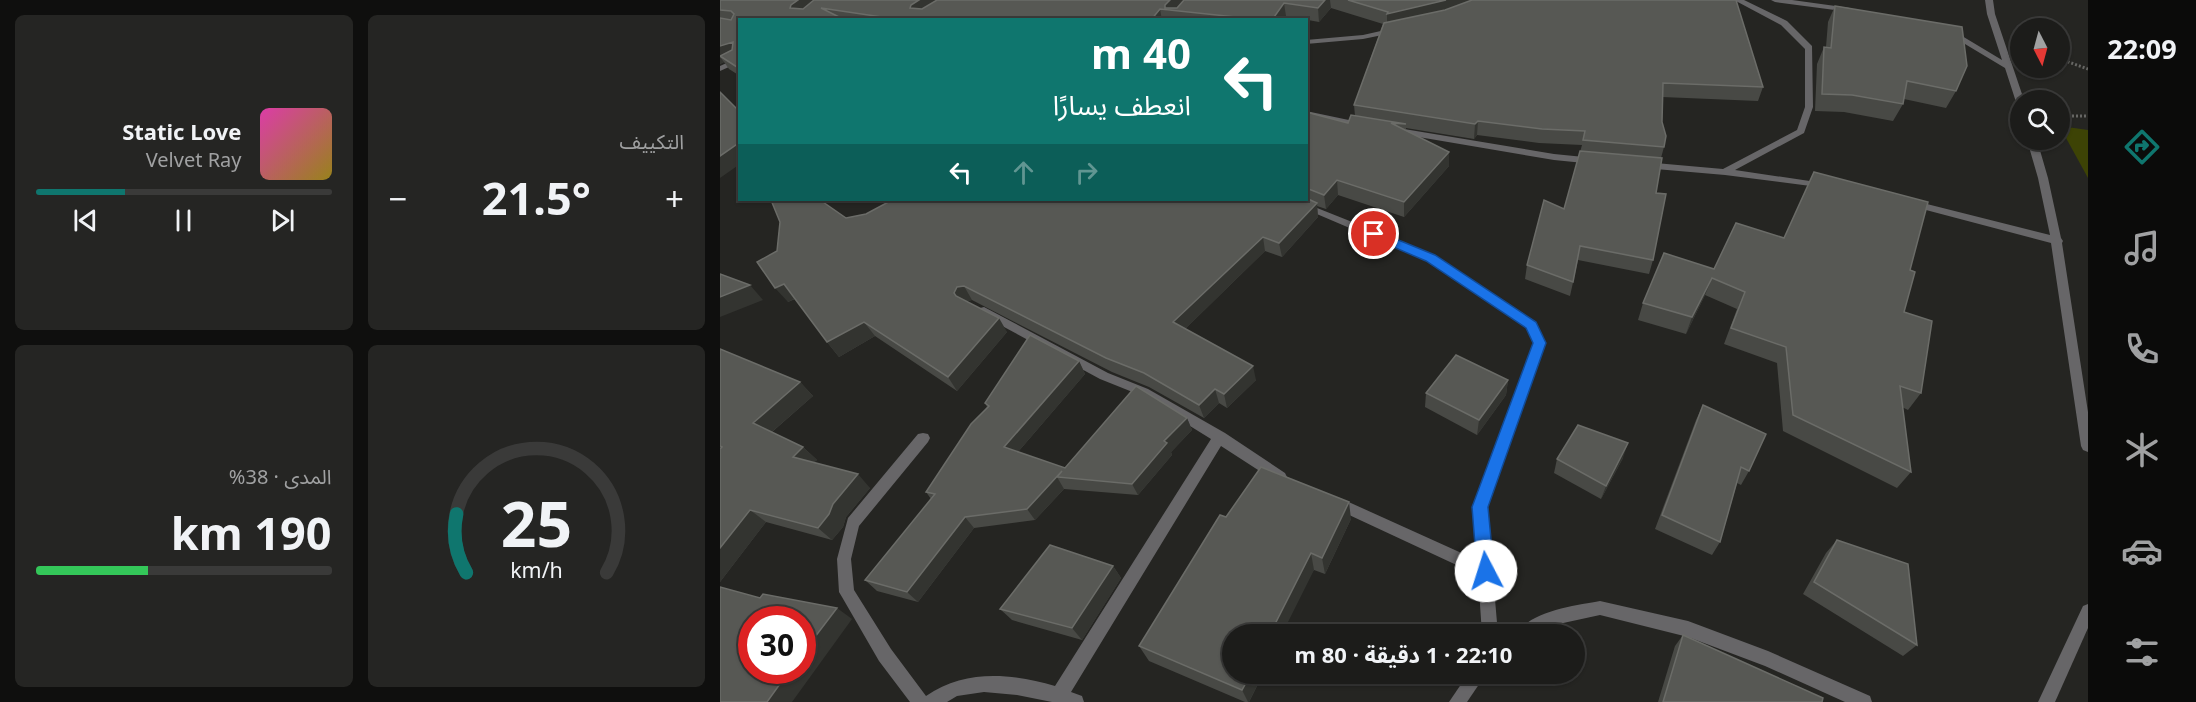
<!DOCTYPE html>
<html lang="ar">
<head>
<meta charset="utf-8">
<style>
  body { margin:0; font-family:"Noto Sans","Noto Sans Arabic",sans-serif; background:#252523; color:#f1f3f6; direction:rtl; height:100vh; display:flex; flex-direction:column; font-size:22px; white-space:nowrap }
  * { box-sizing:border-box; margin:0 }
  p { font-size:20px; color:#a0a1a2 }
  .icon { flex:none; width:33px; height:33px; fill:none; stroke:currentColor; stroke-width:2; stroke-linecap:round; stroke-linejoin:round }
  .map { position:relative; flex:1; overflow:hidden; direction:ltr }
  .side { display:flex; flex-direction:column; gap:15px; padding:15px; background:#0f0f0e; width:720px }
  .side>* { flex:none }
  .top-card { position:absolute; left:18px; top:18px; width:570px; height:183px; border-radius:0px; box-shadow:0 2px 4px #0004,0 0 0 2px #3a3a39; direction:rtl; background:#0f766e; color:#fff; overflow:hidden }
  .needle { width:39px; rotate:174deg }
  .buttons { position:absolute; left:1290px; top:18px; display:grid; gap:12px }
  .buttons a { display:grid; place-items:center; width:60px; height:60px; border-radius:50%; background:#1c1c1a; box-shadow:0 2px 4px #0004,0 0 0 2px #3a3a39; font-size:30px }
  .speed { position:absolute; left:18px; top:606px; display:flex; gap:12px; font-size:30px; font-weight:700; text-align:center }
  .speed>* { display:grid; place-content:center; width:78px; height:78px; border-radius:50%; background:#1c1c1a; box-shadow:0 2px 4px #0004,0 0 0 2px #3a3a39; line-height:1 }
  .speed .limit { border:9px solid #d22; background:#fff; color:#111 }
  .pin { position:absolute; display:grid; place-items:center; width:51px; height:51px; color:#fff; margin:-26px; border:3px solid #fff; border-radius:50%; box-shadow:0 2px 6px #0007 }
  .me { position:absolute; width:66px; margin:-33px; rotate:355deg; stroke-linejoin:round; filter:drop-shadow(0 0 4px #0008) }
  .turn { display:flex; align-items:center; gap:21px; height:126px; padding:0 18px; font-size:27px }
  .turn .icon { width:78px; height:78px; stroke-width:2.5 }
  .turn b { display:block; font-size:42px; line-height:51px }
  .lanes { display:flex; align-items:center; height:57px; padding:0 18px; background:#0003; justify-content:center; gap:30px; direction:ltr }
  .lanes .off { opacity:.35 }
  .big { font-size:45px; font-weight:700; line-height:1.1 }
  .side .tile { flex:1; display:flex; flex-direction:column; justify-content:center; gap:9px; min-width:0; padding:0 21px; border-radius:9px; background:#252523 }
  .side .dial { align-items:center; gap:0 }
  .dial svg { height:156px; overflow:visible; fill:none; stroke:#3a3a39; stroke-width:7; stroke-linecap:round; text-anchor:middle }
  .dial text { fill:#f1f3f6; stroke:none }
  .song { display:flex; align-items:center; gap:18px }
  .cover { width:72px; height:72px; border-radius:9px; background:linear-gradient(135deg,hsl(320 70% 55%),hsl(50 70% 35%)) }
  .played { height:6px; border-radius:3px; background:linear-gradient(90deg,#0f766e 30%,#3a3a39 30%) }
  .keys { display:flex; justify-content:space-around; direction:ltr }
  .heat { display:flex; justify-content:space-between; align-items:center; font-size:33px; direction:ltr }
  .charge { height:9px; border-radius:4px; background:linear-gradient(90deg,#34c759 38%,#3a3a39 0) }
  .side .tiles { flex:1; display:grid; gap:15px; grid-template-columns:repeat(2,1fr) }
  .trip { position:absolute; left:502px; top:624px; width:363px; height:60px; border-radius:30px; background:#1c1c1a; box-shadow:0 2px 4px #0004,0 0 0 2px #3a3a39; font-weight:700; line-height:60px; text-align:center; direction:rtl }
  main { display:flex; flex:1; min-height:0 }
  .tabs { display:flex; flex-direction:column; width:108px; justify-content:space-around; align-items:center; background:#0b0b0a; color:#a0a1a2 }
  .tabs .icon { width:42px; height:42px }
  .tabs .selected { color:#0f766e }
  .tabs b { font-size:27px; color:#f1f3f6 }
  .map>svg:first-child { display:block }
  .green { fill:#3d4305 }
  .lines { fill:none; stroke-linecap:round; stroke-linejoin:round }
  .path { stroke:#676764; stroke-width:3; stroke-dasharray:2 2; stroke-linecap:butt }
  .minor { fill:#676668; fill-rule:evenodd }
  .wall { fill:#484945 }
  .shaded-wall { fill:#333430 }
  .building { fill:#575854; stroke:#6b6c68; stroke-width:1.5 }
  .route { fill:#1a73e8; stroke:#114b97; stroke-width:1.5 }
</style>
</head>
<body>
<main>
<nav class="tabs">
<b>22:09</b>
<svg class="icon selected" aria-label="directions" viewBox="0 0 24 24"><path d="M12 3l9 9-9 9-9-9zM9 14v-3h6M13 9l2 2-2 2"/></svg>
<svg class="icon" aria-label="music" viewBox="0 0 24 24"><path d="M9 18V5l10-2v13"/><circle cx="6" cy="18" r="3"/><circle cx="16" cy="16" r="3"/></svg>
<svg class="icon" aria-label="phone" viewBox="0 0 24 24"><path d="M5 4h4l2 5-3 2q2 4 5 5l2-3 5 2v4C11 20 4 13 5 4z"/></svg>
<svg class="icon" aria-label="climate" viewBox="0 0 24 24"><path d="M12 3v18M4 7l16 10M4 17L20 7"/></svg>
<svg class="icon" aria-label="car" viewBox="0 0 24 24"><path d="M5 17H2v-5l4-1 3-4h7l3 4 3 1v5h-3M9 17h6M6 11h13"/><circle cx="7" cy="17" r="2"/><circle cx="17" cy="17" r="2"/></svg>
<svg class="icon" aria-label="filters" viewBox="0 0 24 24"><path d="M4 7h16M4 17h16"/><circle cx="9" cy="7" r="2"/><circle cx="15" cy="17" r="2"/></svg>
</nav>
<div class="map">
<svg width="1368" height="702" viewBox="0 0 1368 702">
  <rect width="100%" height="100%" fill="#252522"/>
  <polygon class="green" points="1340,126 1368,130 1368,178 1340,127"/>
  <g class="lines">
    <g class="path">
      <polyline points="1340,59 1368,69"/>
      <polyline points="1340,116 1368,116"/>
    </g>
    <g class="minor">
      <polygon points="1014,0 1024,0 1067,21 1092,46 1093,107 1084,133 1015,170 1103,183 1106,184 1106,188 1005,175 924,168 919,165 924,162 1003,169 1077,130 1085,107 1085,49 1061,25"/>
      <polygon points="1051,0 1072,0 1130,8 1134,10 1130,12 1055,2"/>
      <polygon points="1265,0 1273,0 1275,14 1304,100 1300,100 1300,104 1296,102 1285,68 1225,32 1232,30 1282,60 1267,14"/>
      <polygon points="674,28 677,28 677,32 643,39 586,44 586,40 643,35"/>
      <polygon points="20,57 20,62 0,71 0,66"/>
      <polygon points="586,111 643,123 648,126 643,129 586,117"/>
      <polygon points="678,128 834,154 874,158 879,161 874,164 834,160 675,133 675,129"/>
      <polygon points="1307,140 1317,140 1328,178 1341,238 1343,241 1342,243 1368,412 1368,452 1363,450 1361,446 1331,243 1187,205 1186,203 1191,200 1330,235 1318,178"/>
      <polygon points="564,200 577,200 715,255 816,322 826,343 767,507 778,634 762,634 758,575 612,507 610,503 612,499 617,497 622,499 757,560 753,507 814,343 807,328 707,261"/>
      <path d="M264,307l124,66 40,16 77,44 60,40 2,4 -2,4 -5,2 -5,-2 -54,-35 -150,246 11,4 2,6h-32l-35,-7 -33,-3 -27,4 -10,6h-37l-31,-41 -37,-64 -3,-5 -2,-33 11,-41 70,-84 5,-1 5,1 2,4 -2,4 -69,84 -8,33 3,31 37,59 35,47c39,-27 85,-23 129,-10l156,-247 -71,-44 -40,-16 -120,-65 -2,-3 2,-3z"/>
      <path d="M880,601l88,20 80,30 102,45 2,6h-27l-80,-36 -77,-29 -88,-22 -46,10 -15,9h-21c10,-23 60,-29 82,-33z"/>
      <polygon points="1368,604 1368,628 1335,702 1318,702 1363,606"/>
      <polygon points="748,674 766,674 747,702 729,702"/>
    </g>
  </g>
  <g class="wall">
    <polygon points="0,0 1016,0 1043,87 1038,101 942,97 942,122 944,147 941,158 936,193 933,260 929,274 858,260 850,296 805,279 807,265 844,209 862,145 819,143 757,135 754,139 686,128 686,131 729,152 729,166 684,217 618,195 606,209 597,206 598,217 562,257 545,251 465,329 536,380 507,408 499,403 484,418 429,387 392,372 252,300 247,301 287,332 237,391 155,336 119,357 107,342 75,299 68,302 57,251 60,222 126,218 586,200 586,112 628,123 635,116 634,105 663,24 611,8 599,22 566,16 563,20 20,20 20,76 9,69 4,62 0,64"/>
    <polygon points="1115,6 1236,91 1226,108 1184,99 1183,104 1173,121 1124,112 1095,111 1097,64 1104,47 1106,47 1108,22"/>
    <polygon points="1063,238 1190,270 1184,312 1201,393 1188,410 1182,407 1191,472 1177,488 1063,431 1057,363 1004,344 1017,309 985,295 966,334 918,320 923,303 994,269"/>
    <polygon points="0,349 80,382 93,396 52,432 83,447 97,460 94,462 150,488 126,517 123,527 112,540 46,522 0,582"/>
    <polygon points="359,361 365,374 298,452 345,468 467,418 472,430 451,452 452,455 418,495 344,489 315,520 254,528 198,602 157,591 145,580 211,499 206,492 267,407 265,403"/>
    <polygon points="788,380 786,395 757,435 705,407 706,393"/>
    <polygon points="983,405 1029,471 1021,485 1017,483 1000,542 992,555 935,529 976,420"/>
    <polygon points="903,458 881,499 834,473 837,459"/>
    <polygon points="506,517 631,519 605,574 594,570 513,674 543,674 529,702 525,702 429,661 419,646"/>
    <polygon points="1117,540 1197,645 1183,656 1083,594 1106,553"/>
    <polygon points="393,566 401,578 362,640 292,620 280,609"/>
    <polygon points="963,635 1102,702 938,702 955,646"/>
  </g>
  <g class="shaded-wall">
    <polygon points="78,0 103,0 79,18 70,8 71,5"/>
    <polygon points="199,0 228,0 197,18 190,8 191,5"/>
    <polygon points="450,0 465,0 456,11 446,10 445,5"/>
    <polygon points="605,0 610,0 611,8 599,22 598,8"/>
    <polygon points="726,0 761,0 667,27 667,14"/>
    <polygon points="564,3 566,16 563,20 552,20"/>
    <polygon points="440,9 442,20 431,20"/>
    <polygon points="13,42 20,52 0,56 0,46"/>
    <polygon points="0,57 4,62 0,64"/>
    <polygon points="758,121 757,135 754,139 755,124"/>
    <polygon points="20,142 20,164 0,178 0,156"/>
    <polygon points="729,152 729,166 684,217 684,202"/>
    <polygon points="617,180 618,195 606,209 604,195"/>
    <polygon points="597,203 598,217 562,257 559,243"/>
    <polygon points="543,237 545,251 458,336 453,322"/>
    <polygon points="992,278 985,295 966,334 972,317"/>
    <polygon points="64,284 76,298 68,302 55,288"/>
    <polygon points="30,285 43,300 0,317 0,297"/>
    <polygon points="244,286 252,300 245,302 243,307 234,293 237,287"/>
    <polygon points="279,318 287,332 237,391 228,377"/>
    <polygon points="144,322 155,336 119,357 107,342"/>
    <polygon points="359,361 365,374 292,459 284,447"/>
    <polygon points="533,366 536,380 507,408 504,394"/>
    <polygon points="788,380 786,395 757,435 759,420"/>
    <polygon points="80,382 93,396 47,436 33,423"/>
    <polygon points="495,389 499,403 484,418 479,405"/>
    <polygon points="467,418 472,430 451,452 452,455 418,495 412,484 444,441"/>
    <polygon points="908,443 903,458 881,499 886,486"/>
    <polygon points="83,447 97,460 87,470 73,457"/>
    <polygon points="138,474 150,488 126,517 123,527 112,540 98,528 113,504"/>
    <polygon points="337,477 344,489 315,520 307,509"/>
    <polygon points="629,502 631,519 605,574 602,558"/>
    <polygon points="30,510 46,522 0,582 0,548"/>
    <polygon points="245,517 254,528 198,602 187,592"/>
    <polygon points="591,553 594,570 562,634 550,634"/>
    <polygon points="393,566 401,578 362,640 352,628"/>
    <polygon points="117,608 132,619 72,702 47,702 70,670 82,670 82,654"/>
    <polygon points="531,674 543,674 529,702 528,702 522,690"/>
  </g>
  <g class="building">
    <polygon points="0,0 78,0 71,5 70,8 83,9 94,0 199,0 191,5 190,8 202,9 217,0 450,0 445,5 445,8 457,8 464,0 605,0 598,8 564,3 552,20 544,20 440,9 431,20 182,20 101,8 125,20 20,20 20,69 0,56 12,50 13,42 0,46 0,18 11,20 14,14 11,11 0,10"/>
    <polygon points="628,0 726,0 667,14 668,12"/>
    <polygon points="752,0 1016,0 1043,87 943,83 942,122 946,136 944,147 863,140 865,131 822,129 758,121 755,124 634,105 664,23 725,10"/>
    <polygon points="1115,6 1242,27 1247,66 1236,91 1187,81 1183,104 1132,95 1102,94 1104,47 1111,48"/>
    <polygon points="0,92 20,112 20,142 0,156"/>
    <polygon points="586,112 628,123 631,115 686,124 671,123 729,152 684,202 617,180 604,195 586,188"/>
    <polygon points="860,151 942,158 936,193 946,194 933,260 860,246 853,282 807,265 824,200 844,209"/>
    <polygon points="1094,172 1208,202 1190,270 1195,272 1184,312 1212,321 1201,393 1180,386 1191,472 1073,415 1066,347 1011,328 1025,292 992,278 972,317 923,303 944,253 994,269 1016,223 1064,238"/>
    <polygon points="586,198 597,203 559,243 543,237 453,322 533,366 504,394 495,389 479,405 424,373 386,358 244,286 237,287 234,293 236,296 279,318 228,377 144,322 107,342 64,284 55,288 37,262 57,251 60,222 51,200 100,200 126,218 146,214 172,200 586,200"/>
    <polygon points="0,274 30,285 0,297"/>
    <polygon points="310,335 359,361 284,447 345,468 416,386 467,418 444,441 447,443 412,484 337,477 342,471 307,509 245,517 187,592 145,580 215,494 206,492 251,424 269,406 265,403"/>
    <polygon points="0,349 80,382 33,423 83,447 73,457 138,474 113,504 109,514 98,528 30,510 0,548 0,449 2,447 0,446"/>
    <polygon points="736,355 788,380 759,420 706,393"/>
    <polygon points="983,405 1046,434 1029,471 1021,467 1000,542 942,515"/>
    <polygon points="858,425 908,443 886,486 837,459"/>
    <polygon points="541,467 629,502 602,558 591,553 550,634 513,634 513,674 531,674 522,690 419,646 500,515 506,517"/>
    <polygon points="1117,540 1188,564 1197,645 1094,582"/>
    <polygon points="330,545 393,566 352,628 280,609"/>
    <polygon points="0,587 40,598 43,594 117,608 82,654 82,620 32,620 32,670 70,670 47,702 0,702"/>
    <polygon points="963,635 1103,698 1102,702 943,702"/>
  </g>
  <polygon class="route" points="654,230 715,255 816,322 826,343 768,507 774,571 772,577 766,579 760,577 757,571 752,507 813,343 806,328 706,261 650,237 650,231"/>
</svg>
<div class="buttons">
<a><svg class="needle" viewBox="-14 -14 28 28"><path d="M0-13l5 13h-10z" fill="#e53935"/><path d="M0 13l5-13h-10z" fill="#a0a1a2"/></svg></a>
<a><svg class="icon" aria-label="search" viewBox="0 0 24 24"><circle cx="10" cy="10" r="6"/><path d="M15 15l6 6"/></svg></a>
</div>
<div class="speed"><div class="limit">30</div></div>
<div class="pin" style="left:654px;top:234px;background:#d93025"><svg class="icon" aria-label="arrive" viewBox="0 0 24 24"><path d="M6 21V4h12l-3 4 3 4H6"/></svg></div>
<svg class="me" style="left:766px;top:571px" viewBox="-20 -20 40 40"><circle r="19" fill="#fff"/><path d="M0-13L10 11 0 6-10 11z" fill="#1a73e8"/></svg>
<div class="trip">22:10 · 1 دقيقة · 80 m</div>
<div class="top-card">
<div class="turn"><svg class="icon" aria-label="left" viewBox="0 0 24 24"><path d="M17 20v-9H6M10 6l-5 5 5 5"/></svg><div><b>40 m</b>انعطف يسارًا</div></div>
<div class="lanes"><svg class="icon" aria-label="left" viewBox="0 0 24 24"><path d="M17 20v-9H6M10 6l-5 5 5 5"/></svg><svg class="icon off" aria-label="ahead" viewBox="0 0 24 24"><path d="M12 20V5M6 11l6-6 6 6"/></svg><svg class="icon off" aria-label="right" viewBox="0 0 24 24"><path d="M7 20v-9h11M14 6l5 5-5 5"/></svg></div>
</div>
</div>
<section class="side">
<div class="tiles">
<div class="tile"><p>التكييف</p>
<div class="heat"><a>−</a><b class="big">21.5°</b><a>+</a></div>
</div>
<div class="tile">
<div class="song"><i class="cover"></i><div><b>Static Love</b><p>Velvet Ray</p></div></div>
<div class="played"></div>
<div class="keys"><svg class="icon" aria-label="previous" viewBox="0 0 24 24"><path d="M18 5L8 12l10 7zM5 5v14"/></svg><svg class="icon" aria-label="pause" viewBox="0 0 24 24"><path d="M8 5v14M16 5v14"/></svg><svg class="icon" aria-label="next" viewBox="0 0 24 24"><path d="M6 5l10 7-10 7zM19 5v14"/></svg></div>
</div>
<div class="tile dial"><svg viewBox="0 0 100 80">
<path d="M14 69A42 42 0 1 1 86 69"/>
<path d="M14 69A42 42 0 0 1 9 39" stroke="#0f766e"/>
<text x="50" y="56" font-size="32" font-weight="700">25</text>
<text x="50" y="72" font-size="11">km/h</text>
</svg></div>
<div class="tile"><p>المدى · 38%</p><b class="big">190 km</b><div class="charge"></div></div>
</div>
</section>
</main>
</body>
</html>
